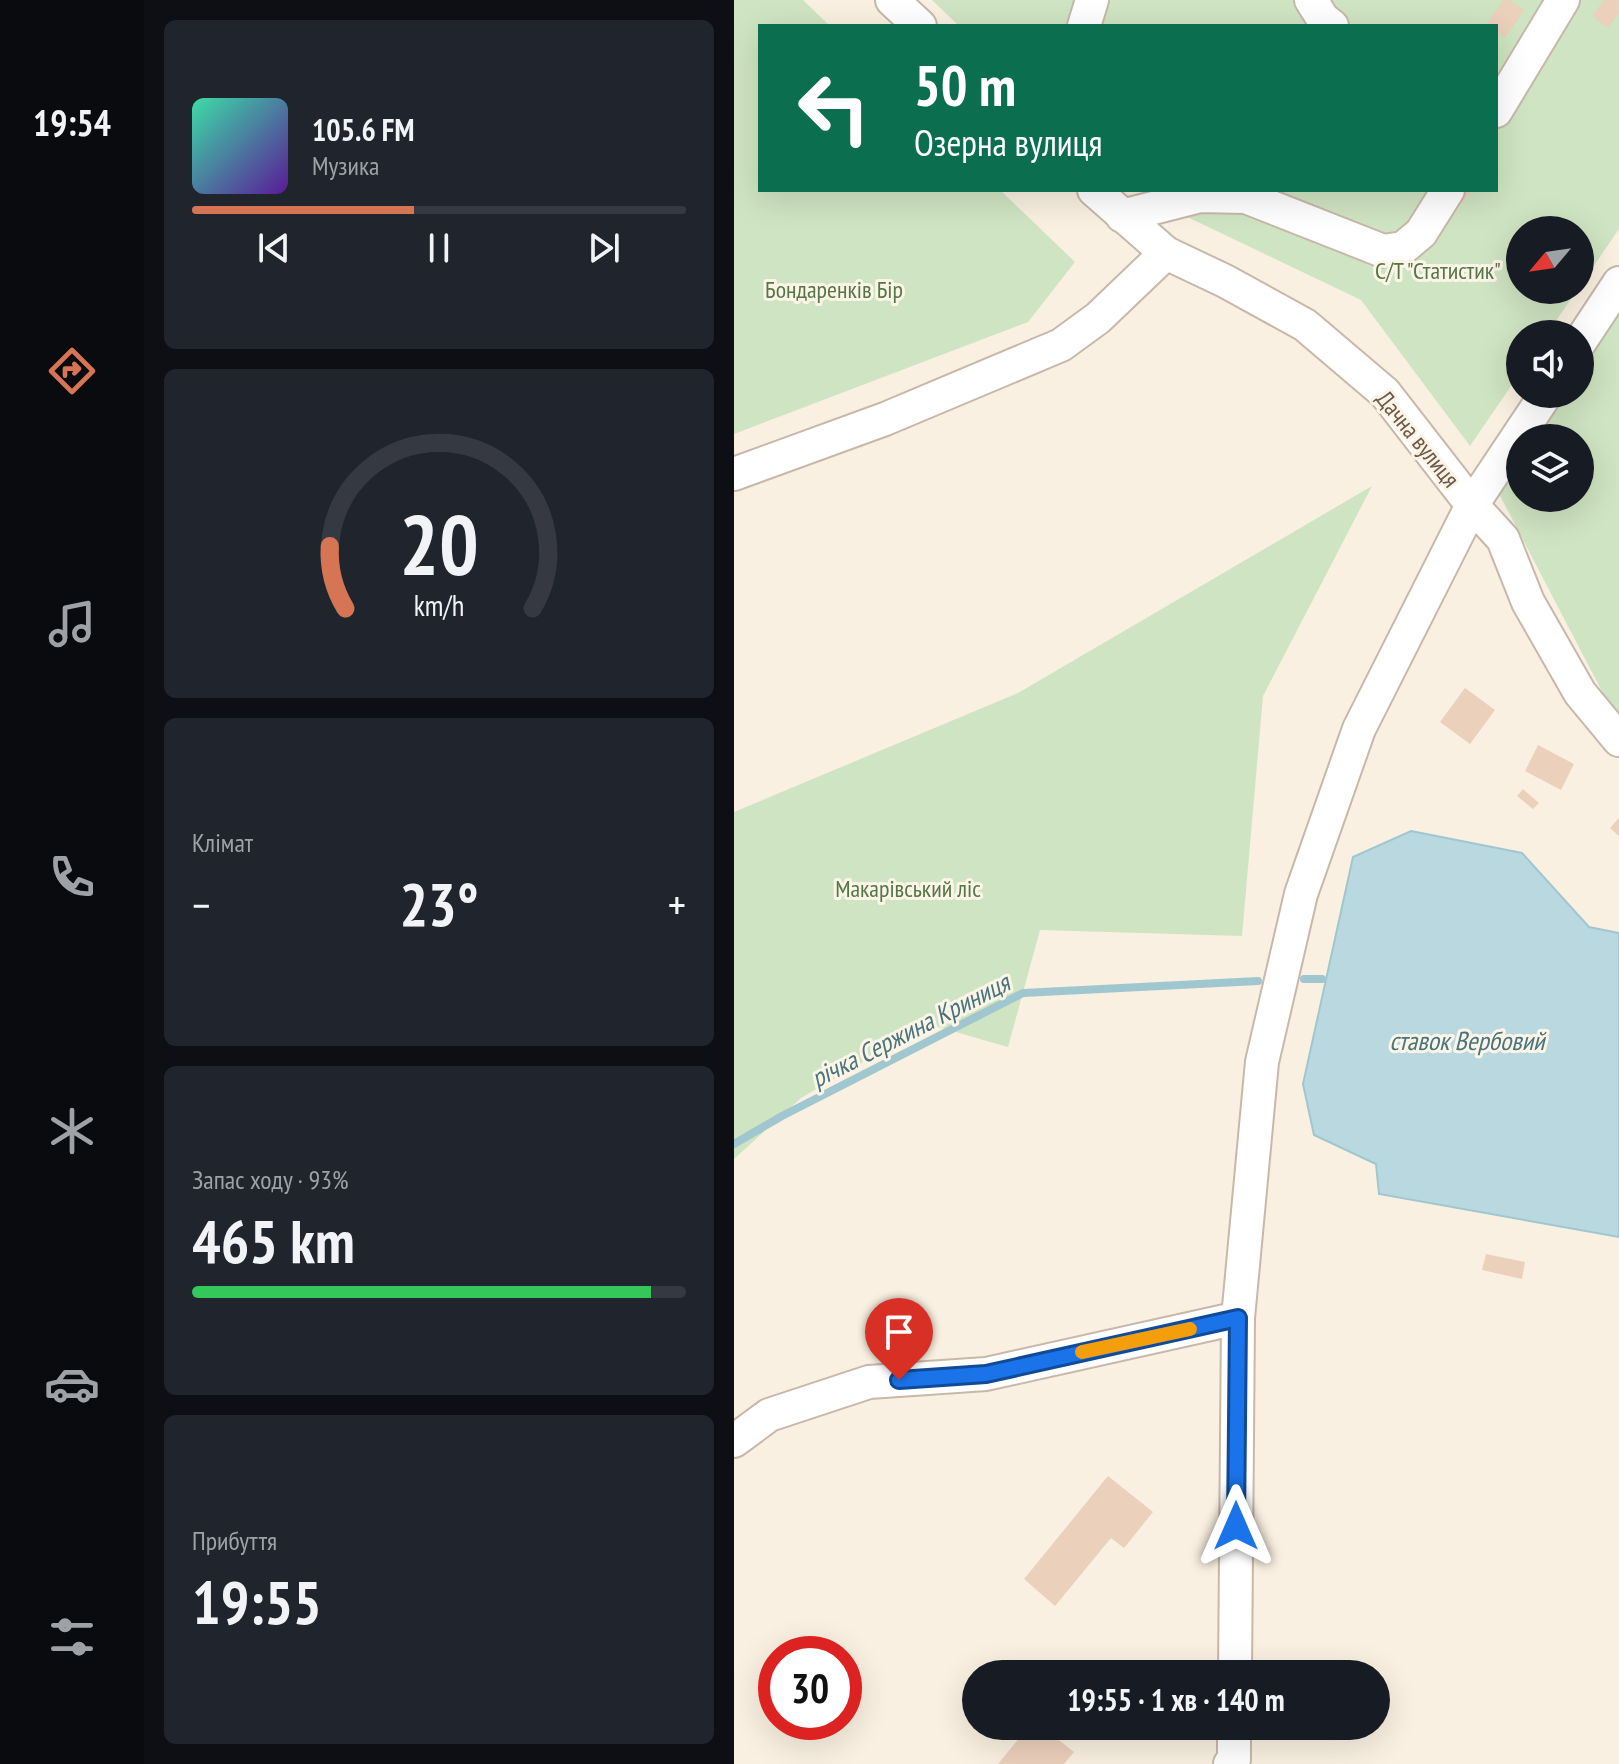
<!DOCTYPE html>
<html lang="uk">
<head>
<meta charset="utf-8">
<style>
  body { margin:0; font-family:"PT Sans Narrow",sans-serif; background:#20242c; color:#f1f3f6; height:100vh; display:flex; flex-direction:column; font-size:30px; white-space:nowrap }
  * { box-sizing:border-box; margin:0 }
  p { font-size:26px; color:#9ea1a6 }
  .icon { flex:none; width:44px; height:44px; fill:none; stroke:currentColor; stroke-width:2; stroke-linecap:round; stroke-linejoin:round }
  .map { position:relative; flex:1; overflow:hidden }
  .sheet { display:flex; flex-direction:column; gap:20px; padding:20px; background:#0d0f14; width:590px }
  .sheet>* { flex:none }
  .top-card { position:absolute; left:24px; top:24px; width:740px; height:168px; border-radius:0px; box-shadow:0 8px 32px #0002; background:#0b6e4f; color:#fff; overflow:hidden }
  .needle { width:52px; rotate:241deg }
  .buttons { position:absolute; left:772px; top:216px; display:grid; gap:16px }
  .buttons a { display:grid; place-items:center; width:88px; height:88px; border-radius:50%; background:#171b24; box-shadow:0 8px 32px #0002; font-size:40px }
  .speed { position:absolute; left:24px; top:1636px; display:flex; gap:16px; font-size:40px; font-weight:700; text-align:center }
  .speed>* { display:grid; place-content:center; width:104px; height:104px; border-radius:50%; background:#171b24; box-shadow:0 8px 32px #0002; line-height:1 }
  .speed .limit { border:12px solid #d22; background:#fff; color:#111 }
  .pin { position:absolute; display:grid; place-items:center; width:68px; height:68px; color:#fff; margin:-82px -34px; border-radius:50% 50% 50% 0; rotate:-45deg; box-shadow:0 0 8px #0007 }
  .pin .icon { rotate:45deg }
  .me { position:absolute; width:88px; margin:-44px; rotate:0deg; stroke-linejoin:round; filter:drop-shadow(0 0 6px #0008) }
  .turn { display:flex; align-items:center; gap:28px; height:168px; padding:0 24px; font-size:36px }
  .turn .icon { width:104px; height:104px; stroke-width:2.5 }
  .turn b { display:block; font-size:56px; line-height:68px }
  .big { font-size:60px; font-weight:700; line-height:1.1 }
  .sheet .card { flex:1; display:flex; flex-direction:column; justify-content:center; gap:12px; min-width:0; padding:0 28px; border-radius:12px; background:#20242c }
  .sheet .dial { align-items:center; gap:0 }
  .dial svg { height:208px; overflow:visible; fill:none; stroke:#363941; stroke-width:7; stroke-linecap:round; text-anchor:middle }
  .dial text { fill:#f1f3f6; stroke:none }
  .song { display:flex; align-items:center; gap:24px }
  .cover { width:96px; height:96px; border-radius:12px; background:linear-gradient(135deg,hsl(160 70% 55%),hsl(270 70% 35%)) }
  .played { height:8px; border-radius:4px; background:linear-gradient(90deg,#d57554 45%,#363941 45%) }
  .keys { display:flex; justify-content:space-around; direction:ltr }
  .heat { display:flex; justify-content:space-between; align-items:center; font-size:44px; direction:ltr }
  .charge { height:12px; border-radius:6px; background:linear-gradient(90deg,#34c759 93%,#363941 0) }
  .trip { position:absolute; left:228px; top:1660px; width:428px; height:80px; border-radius:40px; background:#171b24; box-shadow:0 8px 32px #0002; font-weight:700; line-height:80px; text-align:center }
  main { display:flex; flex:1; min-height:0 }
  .menu { display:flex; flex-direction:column; width:144px; justify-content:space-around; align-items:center; background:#090b0e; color:#9ea1a6 }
  .menu .icon { width:56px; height:56px }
  .menu .active { color:#d57554 }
  .menu b { font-size:36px; color:#f1f3f6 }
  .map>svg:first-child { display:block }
  .green { fill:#cfe4c2 }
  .water { fill:#b9d8df; stroke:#a0c7d0; stroke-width:2 }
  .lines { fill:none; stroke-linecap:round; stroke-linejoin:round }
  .stream { stroke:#a0c7d0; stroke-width:8 }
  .building { fill:#ebd0bc }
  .minor-casing { stroke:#c8b8aa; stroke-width:36 }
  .minor { stroke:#fff; stroke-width:32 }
  .route-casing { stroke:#114b97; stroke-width:20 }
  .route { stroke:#1a73e8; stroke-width:14 }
  .slow { stroke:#f59e0b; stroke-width:14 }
  .labels { text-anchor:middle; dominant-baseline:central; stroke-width:6; stroke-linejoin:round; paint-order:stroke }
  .park-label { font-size:24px; fill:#547748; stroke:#fcf5e7 }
  .street-label { font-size:24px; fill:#6d584b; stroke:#fcf5e7 }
  .water-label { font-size:26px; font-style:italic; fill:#48747e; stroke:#fcf5e7 }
</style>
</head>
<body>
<main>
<nav class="menu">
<b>19:54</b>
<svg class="icon active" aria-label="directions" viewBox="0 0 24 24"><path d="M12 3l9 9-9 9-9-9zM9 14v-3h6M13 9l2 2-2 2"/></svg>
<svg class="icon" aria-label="music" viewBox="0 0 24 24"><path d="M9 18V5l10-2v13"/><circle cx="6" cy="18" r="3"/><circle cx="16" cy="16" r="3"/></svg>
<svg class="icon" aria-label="phone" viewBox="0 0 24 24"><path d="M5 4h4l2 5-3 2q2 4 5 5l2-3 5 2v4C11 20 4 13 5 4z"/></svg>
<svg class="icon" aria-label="climate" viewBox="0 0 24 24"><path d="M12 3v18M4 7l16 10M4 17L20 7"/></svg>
<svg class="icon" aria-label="car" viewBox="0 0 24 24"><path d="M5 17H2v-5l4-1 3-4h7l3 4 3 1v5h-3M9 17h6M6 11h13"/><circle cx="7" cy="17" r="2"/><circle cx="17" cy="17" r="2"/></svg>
<svg class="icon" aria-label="filters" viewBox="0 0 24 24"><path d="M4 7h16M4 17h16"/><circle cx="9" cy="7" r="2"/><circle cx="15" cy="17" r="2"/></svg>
</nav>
<section class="sheet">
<div class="card">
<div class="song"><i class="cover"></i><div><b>105.6 FM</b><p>Музика</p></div></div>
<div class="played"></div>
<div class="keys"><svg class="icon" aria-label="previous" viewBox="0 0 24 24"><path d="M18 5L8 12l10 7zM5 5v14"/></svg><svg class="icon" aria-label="pause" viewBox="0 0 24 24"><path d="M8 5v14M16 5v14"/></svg><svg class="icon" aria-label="next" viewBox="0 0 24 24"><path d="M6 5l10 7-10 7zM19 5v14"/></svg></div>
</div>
<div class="card dial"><svg viewBox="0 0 100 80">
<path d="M14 69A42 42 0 1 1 86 69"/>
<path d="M14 69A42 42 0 0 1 8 45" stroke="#d57554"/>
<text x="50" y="56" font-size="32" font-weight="700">20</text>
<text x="50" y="72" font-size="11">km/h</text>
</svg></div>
<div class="card"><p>Клімат</p>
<div class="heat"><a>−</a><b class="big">23°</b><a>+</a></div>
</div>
<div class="card"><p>Запас ходу · 93%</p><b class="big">465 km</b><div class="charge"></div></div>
<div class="card"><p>Прибуття</p><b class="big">19:55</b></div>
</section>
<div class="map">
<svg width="885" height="1764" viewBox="0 0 885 1764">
  <rect width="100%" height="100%" fill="#f9f0e1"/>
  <g class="green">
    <polygon points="0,0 69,0 96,26 26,26 26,190 266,190 341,262 294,322 0,434"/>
    <polygon points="198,0 885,0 885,229 846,286 846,230 786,230 786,290 843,290 813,334 786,334 786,373 736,446 627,300 447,214 405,190 762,190 762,26 225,26"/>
    <polygon points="885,314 885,724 763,490 786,456 786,498 846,498 846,438 799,438 829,394 846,394 846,370"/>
    <polygon points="638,486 529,696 508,936 306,930 274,1047 194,1024 67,1098 0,1159 0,812 284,693"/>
  </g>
  <polygon class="water" points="677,831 788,853 855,927 885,933 885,1237 645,1194 642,1164 580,1135 569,1084 619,857"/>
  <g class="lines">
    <g class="stream">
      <polyline points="570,979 588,979"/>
      <polyline points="0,1144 48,1116 289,993 524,981"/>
    </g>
  </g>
  <g class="building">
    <polygon points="769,0 775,0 790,10 771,38 762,32 762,26 751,26"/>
    <polygon points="870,0 885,0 885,13 874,28 858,16"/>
    <polygon points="724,190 737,190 728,204 718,198"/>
    <polygon points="731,688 761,710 736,744 706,722"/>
    <polygon points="804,745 840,764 827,790 791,771"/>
    <polygon points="789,789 805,803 799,809 783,796"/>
    <polygon points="885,818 885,836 876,828"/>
    <polygon points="752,1254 791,1262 788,1279 748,1270"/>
    <polygon points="374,1476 419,1512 390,1548 377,1538 321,1606 290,1579"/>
    <polygon points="295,1726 307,1726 340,1752 330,1764 264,1764"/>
  </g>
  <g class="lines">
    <g class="minor-casing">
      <g id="minor">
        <polyline points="158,0 186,26"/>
        <polyline points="577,0 589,19 598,26"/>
        <polyline points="350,26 358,0"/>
        <polyline points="762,111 829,0"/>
        <polyline points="360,190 432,253 491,281 571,325 651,393 738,505 769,539 794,602 846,693 885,740"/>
        <polyline points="388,216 466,196 512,197 649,251 669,248 687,233 714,190"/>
        <polyline points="846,342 885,283"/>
        <polyline points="0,474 151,419 327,345 364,318 432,253"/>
        <polyline points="0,1441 35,1415 135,1382 252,1374 504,1318"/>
        <polyline points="501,1674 504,1318 528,1062 567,894 625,729 738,505 812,394"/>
        <polyline points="496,1764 500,1759 500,1726"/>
      </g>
    </g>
    <use href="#minor" class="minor"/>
  </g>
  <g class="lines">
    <g class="route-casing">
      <polyline id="route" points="165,1380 252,1374 504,1318 502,1526"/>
    </g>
    <use href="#route" class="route"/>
    <polyline class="slow" points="348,1352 456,1329"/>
  </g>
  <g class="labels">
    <g class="park-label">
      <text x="704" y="270">С/Т "Статистик"</text>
      <text x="100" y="289">Бондаренків Бір</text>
      <text x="174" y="888">Макарівський ліс</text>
    </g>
    <g class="street-label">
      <text transform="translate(684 439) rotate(51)">Дачна вулиця</text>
    </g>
    <g class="water-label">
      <text transform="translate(176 1030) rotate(-27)">річка Сержина Криниця</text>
      <text x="733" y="1040">ставок Вербовий</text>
    </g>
  </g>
</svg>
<div class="buttons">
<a><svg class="needle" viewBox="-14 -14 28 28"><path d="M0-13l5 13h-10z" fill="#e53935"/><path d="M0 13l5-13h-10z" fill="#9ea1a6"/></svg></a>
<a><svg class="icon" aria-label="sound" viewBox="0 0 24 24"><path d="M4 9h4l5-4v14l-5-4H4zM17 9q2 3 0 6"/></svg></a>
<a><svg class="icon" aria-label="layers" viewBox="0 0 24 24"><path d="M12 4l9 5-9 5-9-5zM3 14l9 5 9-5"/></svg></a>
</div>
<div class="speed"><div class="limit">30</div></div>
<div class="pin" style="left:165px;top:1380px;background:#d93025"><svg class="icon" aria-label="arrive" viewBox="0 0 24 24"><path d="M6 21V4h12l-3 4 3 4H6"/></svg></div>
<svg class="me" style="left:502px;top:1526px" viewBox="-20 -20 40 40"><path d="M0-17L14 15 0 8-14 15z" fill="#1a73e8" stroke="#fff" stroke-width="4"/></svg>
<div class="trip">19:55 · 1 хв · 140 m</div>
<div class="top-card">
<div class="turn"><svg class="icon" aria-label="left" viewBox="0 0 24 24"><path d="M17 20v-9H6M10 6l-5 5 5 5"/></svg><div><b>50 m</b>Озерна вулиця</div></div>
</div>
</div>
</main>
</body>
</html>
